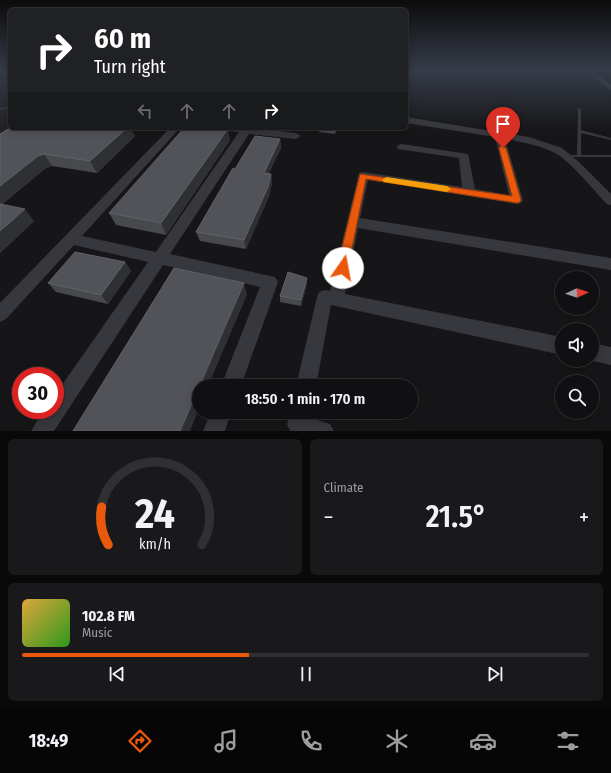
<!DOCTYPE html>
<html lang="en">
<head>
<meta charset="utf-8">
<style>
  body { margin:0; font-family:"Fira Sans Condensed",sans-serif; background:#19191b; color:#f1f3f6; height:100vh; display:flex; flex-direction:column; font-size:15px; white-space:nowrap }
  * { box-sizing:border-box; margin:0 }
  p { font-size:13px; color:#9c9d9f }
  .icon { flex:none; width:22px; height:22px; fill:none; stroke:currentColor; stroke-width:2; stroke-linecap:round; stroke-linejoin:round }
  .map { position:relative; height:431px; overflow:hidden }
  .details { display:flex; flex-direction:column; gap:8px; padding:8px; background:#09090a; flex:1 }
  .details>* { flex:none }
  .hud { position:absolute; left:8px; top:8px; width:400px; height:122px; border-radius:6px; box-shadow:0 2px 10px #0003,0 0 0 1px #303032; background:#202124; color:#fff; overflow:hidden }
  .needle { width:26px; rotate:87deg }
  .tools { position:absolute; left:555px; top:271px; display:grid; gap:8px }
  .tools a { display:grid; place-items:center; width:44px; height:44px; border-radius:50%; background:#101012; box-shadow:0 2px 10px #0003,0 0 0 1px #303032; font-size:20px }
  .speed { position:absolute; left:12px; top:367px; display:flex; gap:8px; font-size:20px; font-weight:700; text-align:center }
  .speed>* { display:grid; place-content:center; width:52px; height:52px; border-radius:50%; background:#101012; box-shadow:0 2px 10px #0003,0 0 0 1px #303032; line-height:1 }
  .speed .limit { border:6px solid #d22; background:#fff; color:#111 }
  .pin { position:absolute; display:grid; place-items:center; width:34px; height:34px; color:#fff; margin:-41px -17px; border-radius:50% 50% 50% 0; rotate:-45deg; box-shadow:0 0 4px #0007 }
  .pin .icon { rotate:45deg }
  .me { position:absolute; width:44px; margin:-22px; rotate:12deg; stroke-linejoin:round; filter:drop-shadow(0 0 3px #0008) }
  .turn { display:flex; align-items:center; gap:14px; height:84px; padding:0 20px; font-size:18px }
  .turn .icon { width:52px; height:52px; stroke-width:2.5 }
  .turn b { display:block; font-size:28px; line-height:34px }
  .lanes { display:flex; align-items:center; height:38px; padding:0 20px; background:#0003; justify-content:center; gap:20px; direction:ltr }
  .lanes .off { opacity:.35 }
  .big { font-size:30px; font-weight:600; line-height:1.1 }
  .details .widget { flex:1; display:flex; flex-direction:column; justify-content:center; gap:6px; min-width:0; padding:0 14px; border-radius:6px; background:#19191b }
  .details .dial { align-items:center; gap:0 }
  .dial svg { height:104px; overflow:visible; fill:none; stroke:#303032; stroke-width:7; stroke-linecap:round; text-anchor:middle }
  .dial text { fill:#f1f3f6; stroke:none }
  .song { display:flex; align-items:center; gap:12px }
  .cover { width:48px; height:48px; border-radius:6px; background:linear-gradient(135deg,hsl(40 70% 55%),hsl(110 70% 35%)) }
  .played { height:4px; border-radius:2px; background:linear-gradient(90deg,#ea580c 40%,#303032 40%) }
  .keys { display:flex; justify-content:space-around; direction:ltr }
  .heat { display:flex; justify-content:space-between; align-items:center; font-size:22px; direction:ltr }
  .details .tiles { flex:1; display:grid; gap:8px; grid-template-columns:1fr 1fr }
  .widget:last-child { grid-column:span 2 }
  .trip { position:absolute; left:192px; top:379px; width:226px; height:40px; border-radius:20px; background:#101012; box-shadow:0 2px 10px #0003,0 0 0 1px #303032; font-weight:600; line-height:40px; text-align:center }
  .menu { display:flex; height:64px; justify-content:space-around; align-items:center; background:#060607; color:#9c9d9f }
  .menu .icon { width:28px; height:28px }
  .menu .current { color:#ea580c }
  .menu b { font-size:18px; color:#f1f3f6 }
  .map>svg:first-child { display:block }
  .built { fill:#222225 }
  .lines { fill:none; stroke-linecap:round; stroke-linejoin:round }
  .service { fill:#37383d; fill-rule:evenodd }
  .minor { fill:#37383d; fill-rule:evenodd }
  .wall { fill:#47494d }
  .shaded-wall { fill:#2f3033 }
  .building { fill:#525359; stroke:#5f6168 }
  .route { fill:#ea580c; stroke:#983908 }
  .slow { fill:#f59e0b }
</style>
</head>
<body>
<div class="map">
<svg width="611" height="431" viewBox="0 0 611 431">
  <rect width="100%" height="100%" fill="#161618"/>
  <polygon class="built" points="0,71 10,71 10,128 0,144"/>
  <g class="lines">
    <g class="service">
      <polygon points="432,71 443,71 441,72 406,75 406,73"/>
      <polygon points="10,106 10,108 0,110 0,108"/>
      <polygon points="578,108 581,109 581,130 611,138 611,140 581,133 581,155 611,155 611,157 565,157 563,156 565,155 577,155"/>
    </g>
    <g class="minor">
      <polygon points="584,71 592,71 611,84 611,90"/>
      <path d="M406,117l123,20 33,11 17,14 32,32v11l-4,-1c-14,-14 -37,-44 -54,-52 -15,-7 -32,-10 -48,-13l18,61 -2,3 -4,1 -149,-24 -8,38 251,40v12l-253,-42 -13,66 217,43v18l-231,-50 -15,81h-20l21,-89 2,-5 6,-2 5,1 29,-118 4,-1 99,15 -3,-29 -61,-9 -1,-2 1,-2 4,-1 66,10 7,35 34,6 -14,-58 -89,-14z"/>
      <polygon points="170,128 180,128 82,236 156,252 239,132 226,131 221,128 252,128 296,133 301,136 296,139 249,134 170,254 275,277 278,282 241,386 221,386 260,287 163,265 54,431 31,431 44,410 55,410 55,395 148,262 74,245 6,319 0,322 0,303"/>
      <polygon points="592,343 611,347 611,365 589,360 592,360"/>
      <polygon points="211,412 231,412 225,431 203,431"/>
      <polygon points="297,414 330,424 334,431 290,431 287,424 290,417"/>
    </g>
  </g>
  <g class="wall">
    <polygon points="10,128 132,128 133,130 132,131 135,136 97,173 52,166 46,168 1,205 34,221 0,253 0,134"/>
    <polygon points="319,128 337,128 335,134 319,132"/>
    <polygon points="280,139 281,148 268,174 271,174 272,183 269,196 246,249 200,241 196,232 235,169"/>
    <polygon points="230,140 166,235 116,225 109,213"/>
    <polygon points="125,262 131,271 108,304 56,292 48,283"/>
    <polygon points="307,284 301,306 280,302 280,296"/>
  </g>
  <g class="shaded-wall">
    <polygon points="125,128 132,128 133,130 132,131 135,136 97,173 90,161"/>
    <polygon points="228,129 230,140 166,235 161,223"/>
    <polygon points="280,139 281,148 265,182 264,173"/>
    <polygon points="44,154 52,166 46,168 0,205 0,186 38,156"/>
    <polygon points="271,174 272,183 269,196 246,249 244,240"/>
    <polygon points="25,209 34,221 0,253 0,231"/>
    <polygon points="125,262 131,271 108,304 101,295"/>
    <polygon points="307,278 307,284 301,306 301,300"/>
    <polygon points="244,283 247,295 208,386 199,386"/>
    <polygon points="199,387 199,409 190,431 180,431"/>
  </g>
  <g class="building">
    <polygon points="10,128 127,128 90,161 44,154 38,156 0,186 0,134"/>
    <polygon points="184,128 221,128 228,129 161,223 109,213"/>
    <polygon points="255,136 280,139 264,173 271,174 268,187 244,240 196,232 233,168 235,169"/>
    <polygon points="0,204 25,209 0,231"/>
    <polygon points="75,252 125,262 101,295 48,283"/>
    <polygon points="174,268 244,283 180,431 73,431"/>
    <polygon points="288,272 307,278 301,300 280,296"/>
  </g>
  <linearGradient id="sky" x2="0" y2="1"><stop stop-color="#0c0c0d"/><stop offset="0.54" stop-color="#363c48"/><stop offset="1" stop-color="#363c48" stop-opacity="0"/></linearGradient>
  <rect width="611" height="131" fill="url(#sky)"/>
  <polygon class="route" points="500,146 503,146 506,148 521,200 520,202 517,203 366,179 348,268 346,272 343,273 339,272 337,268 360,174 512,196 499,148"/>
  <polygon class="slow" points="386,177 447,186 451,189 447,192 384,182 382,180"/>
</svg>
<div class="tools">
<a><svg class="needle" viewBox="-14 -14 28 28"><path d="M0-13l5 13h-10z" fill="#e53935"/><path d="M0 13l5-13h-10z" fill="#9c9d9f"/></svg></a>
<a><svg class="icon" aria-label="sound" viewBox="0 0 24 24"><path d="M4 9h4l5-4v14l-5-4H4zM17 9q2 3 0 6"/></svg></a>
<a><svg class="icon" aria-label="search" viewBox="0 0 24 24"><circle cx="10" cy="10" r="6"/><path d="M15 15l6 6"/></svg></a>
</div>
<div class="speed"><div class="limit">30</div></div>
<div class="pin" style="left:503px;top:148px;background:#d93025"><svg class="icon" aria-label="arrive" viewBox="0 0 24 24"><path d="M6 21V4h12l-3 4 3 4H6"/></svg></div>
<svg class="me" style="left:343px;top:268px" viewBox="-20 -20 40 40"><circle r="19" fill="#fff"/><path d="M0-13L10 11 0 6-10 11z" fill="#ea580c"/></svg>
<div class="trip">18:50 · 1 min · 170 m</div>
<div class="hud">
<div class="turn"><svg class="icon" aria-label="right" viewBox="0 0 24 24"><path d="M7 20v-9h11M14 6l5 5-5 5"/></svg><div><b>60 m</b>Turn right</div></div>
<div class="lanes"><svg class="icon off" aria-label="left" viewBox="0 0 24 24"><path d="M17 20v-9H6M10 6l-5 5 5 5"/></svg><svg class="icon off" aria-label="ahead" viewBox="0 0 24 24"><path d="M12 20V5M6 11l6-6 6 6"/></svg><svg class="icon off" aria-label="ahead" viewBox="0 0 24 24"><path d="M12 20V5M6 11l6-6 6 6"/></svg><svg class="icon" aria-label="right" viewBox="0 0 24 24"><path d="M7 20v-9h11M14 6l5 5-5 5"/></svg></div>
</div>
</div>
<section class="details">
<div class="tiles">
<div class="widget dial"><svg viewBox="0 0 100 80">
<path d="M14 69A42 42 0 1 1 86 69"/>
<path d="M14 69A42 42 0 0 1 9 40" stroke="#ea580c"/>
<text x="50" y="56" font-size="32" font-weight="700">24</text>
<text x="50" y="72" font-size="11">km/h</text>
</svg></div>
<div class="widget"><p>Climate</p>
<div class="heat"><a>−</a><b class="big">21.5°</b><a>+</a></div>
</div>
<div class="widget">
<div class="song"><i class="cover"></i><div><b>102.8 FM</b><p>Music</p></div></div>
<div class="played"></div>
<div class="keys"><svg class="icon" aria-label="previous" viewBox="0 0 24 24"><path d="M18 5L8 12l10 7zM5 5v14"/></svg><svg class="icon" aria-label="pause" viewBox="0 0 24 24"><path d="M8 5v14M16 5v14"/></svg><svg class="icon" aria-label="next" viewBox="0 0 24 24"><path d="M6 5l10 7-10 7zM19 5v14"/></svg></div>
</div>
</div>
</section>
<nav class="menu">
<b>18:49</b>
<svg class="icon current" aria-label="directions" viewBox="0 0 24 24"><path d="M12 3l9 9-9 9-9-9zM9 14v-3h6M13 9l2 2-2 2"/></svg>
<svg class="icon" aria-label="music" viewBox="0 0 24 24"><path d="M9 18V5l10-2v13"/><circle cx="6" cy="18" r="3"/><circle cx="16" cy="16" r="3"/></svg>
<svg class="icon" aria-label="phone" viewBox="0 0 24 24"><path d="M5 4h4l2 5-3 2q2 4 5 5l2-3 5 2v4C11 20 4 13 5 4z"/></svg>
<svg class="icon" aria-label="climate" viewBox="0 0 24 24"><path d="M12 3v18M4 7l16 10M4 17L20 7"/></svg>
<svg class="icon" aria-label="car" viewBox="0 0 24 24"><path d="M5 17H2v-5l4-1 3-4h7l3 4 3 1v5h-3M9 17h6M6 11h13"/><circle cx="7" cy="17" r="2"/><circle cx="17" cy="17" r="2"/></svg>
<svg class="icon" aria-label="filters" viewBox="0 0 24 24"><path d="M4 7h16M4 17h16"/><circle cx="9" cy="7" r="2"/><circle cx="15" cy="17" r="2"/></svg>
</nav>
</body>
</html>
